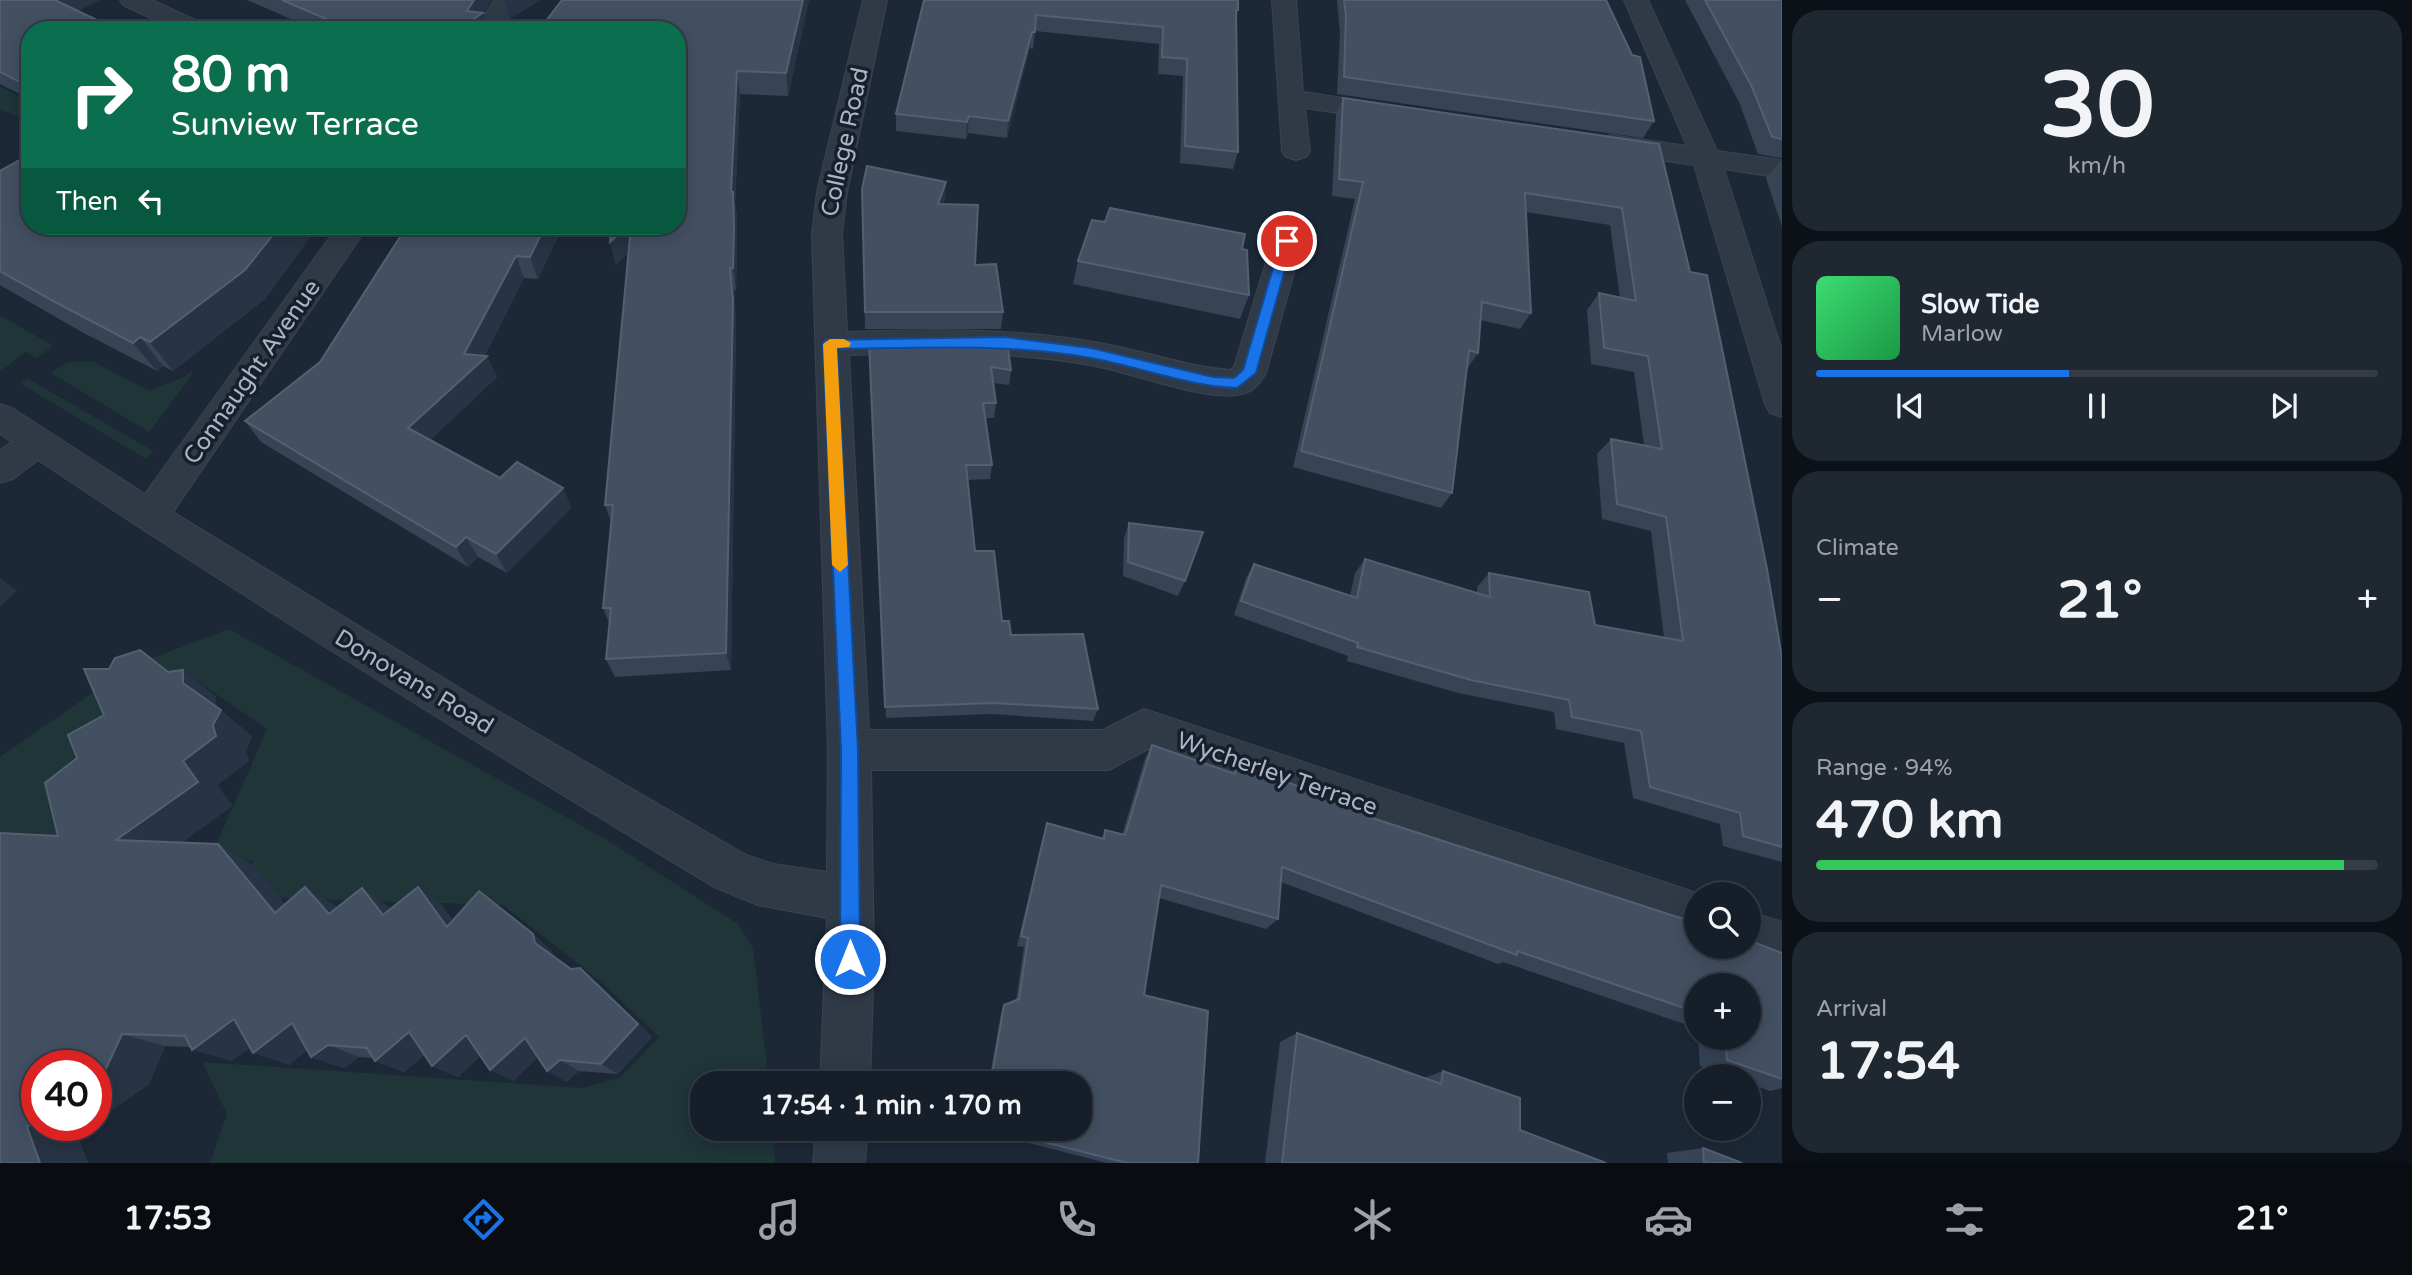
<!DOCTYPE html>
<html lang="en">
<head>
<meta charset="utf-8">
<style>
  body { margin:0; font-family:"Varela Round",sans-serif; background:#1f2731; color:#f1f3f6; height:100vh; display:flex; flex-direction:column; font-size:26px; white-space:nowrap }
  * { box-sizing:border-box; margin:0 }
  p { font-size:23px; color:#9ea2a8 }
  .icon { flex:none; width:38px; height:38px; fill:none; stroke:currentColor; stroke-width:2; stroke-linecap:round; stroke-linejoin:round }
  .map { position:relative; flex:1; overflow:hidden }
  .details { display:flex; flex-direction:column; gap:10px; padding:10px; background:#0c1017; width:630px }
  .details>* { flex:none }
  .banner { position:absolute; left:21px; top:21px; width:665px; height:214px; border-radius:28px; box-shadow:0 4px 18px #0003,0 0 0 2px #353c46; background:#0b6e4f; color:#fff; overflow:hidden }
  .tools { position:absolute; left:1684px; top:882px; display:grid; gap:14px }
  .tools a { display:grid; place-items:center; width:77px; height:77px; border-radius:50%; background:#161e29; box-shadow:0 4px 18px #0003,0 0 0 2px #353c46; font-size:35px }
  .speed { position:absolute; left:21px; top:1050px; display:flex; gap:14px; font-size:35px; font-weight:700; text-align:center }
  .speed>* { display:grid; place-content:center; width:91px; height:91px; border-radius:50%; background:#161e29; box-shadow:0 4px 18px #0003,0 0 0 2px #353c46; line-height:1 }
  .speed .limit { border:10px solid #d22; background:#fff; color:#111 }
  .pin { position:absolute; display:grid; place-items:center; width:60px; height:60px; color:#fff; margin:-30px; border:4px solid #fff; border-radius:50%; box-shadow:0 2px 7px #0007 }
  .me { position:absolute; width:77px; margin:-38px; rotate:0deg; stroke-linejoin:round; filter:drop-shadow(0 0 5px #0008) }
  .turn { display:flex; align-items:center; gap:24px; height:147px; padding:0 35px; font-size:32px }
  .turn .icon { width:91px; height:91px; stroke-width:2.5 }
  .turn b { display:block; font-size:49px; line-height:60px }
  .then { display:flex; align-items:center; height:66px; padding:0 35px; background:#0003; gap:14px; font-size:26px }
  .big { font-size:52px; font-weight:700; line-height:1.1 }
  .details .card { flex:1; display:flex; flex-direction:column; justify-content:center; gap:10px; min-width:0; padding:0 24px; border-radius:28px; background:#1f2731 }
  .details .dial { align-items:center; gap:0 }
  .dial b { font-size:91px; line-height:1 }
  .song { display:flex; align-items:center; gap:21px }
  .cover { width:84px; height:84px; border-radius:10px; background:linear-gradient(135deg,hsl(140 70% 55%),hsl(140 70% 35%)) }
  .played { height:7px; border-radius:4px; background:linear-gradient(90deg,#1a73e8 45%,#353c46 45%) }
  .keys { display:flex; justify-content:space-around; direction:ltr }
  .heat { display:flex; justify-content:space-between; align-items:center; font-size:38px; direction:ltr }
  .charge { height:10px; border-radius:5px; background:linear-gradient(90deg,#34c759 94%,#353c46 0) }
  .trip { position:absolute; left:690px; top:1071px; width:402px; height:70px; border-radius:28px; background:#161e29; box-shadow:0 4px 18px #0003,0 0 0 2px #353c46; font-weight:700; line-height:70px; text-align:center }
  .dock { display:flex; height:112px; justify-content:space-around; align-items:center; background:#090c10; color:#9ea2a8 }
  .dock .icon { width:49px; height:49px }
  .dock .active { color:#1a73e8 }
  .dock b { font-size:32px; color:#f1f3f6 }
  main { display:flex; flex:1; min-height:0 }
  .map>svg:first-child { display:block }
  .green { fill:#1f3538 }
  .lines { fill:none; stroke-linecap:round; stroke-linejoin:round }
  .minor-casing { stroke:#3a4351; stroke-width:2 }
  .minor { fill:#303a47; fill-rule:evenodd }
  .wall { fill:#374456 }
  .shaded-wall { fill:#273445 }
  .building { fill:#435062; stroke:#536072; stroke-width:2 }
  .route { fill:#1a73e8; stroke:#114b97; stroke-width:2 }
  .slow { fill:#f59e0b }
  .labels { text-anchor:middle; dominant-baseline:central; stroke-width:7; stroke-linejoin:round; paint-order:stroke }
  .street-label { font-size:24px; fill:#aab4c5; stroke:#161f2b }
</style>
</head>
<body>
<main>
<div class="map">
<svg width="1782" height="1163" viewBox="0 0 1782 1163">
  <rect width="100%" height="100%" fill="#1d2837"/>
  <g class="green">
    <polygon points="0,87 30,102 30,123 0,109"/>
    <polygon points="0,315 53,346 37,358 26,352 0,371"/>
    <polygon points="67,362 94,362 149,391 184,377 192,370 191,376 149,432 51,373"/>
    <polygon points="27,378 153,451 146,459 20,383"/>
    <polygon points="229,629 607,840 738,924 753,948 769,1083 702,1083 702,1129 773,1129 775,1163 210,1163 227,1114 202,1062 582,1088 619,1078 659,1037 599,980 503,905 239,897 253,861 210,859 267,729 181,670 139,688 58,853 0,886 0,757 131,666"/>
  </g>
  <g class="lines">
    <g class="minor-casing">
      <g id="minor">
        <polygon points="120,0 152,0 206,25 209,30 176,30 123,5"/>
        <polygon points="494,0 518,0 501,30 476,30"/>
        <path d="M863,0h24l-40,192 -5,42 5,98c81,-3 162,-4 241,9 48,7 94,25 142,29l4,-3 43,-141 4,-7 11,-3 11,3 4,7 -41,147c-6,11 -16,21 -29,22 -37,5 -107,-23 -147,-30 -79,-14 -161,-13 -241,-10l20,375h234l41,-21 556,185h-4v45l-548,-190 -39,21h-238l3,189 -4,124h-50l7,-165 -69,-13 -44,-18c-228,-138 -455,-279 -676,-427l-25,19 -13,4v-33l12,-8 -12,-8v-30l12,4 133,86 193,-268h30l-195,286 311,191 262,152 27,9 54,8 1,-122 -16,-516 5,-42z"/>
        <polygon points="1272,0 1296,0 1303,92 1402,107 1406,113 1402,119 1392,121 1305,108 1310,151 1306,157 1296,160 1286,157 1282,151"/>
        <polygon points="1624,0 1648,0 1717,151 1782,160 1782,178 1724,169 1782,351 1782,417 1770,413 1765,404 1694,165 1611,153 1601,150 1597,144 1601,138 1611,135 1687,146"/>
        <polygon points="1748,911 1782,922 1782,970 1731,951 1730,947 1748,947"/>
        <polygon points="816,1129 868,1129 865,1163 813,1163"/>
      </g>
    </g>
    <use href="#minor" class="minor"/>
  </g>
  <g class="wall">
    <polygon points="0,0 30,30 30,99 0,84"/>
    <polygon points="247,0 491,0 483,14 488,30 316,30"/>
    <polygon points="809,0 788,96 740,94 735,204 737,215 737,251 736,290 734,291 736,322 731,670 615,677 606,659 610,625 603,608 611,522 605,505 629,252 616,265 610,242 677,30"/>
    <polygon points="924,0 1238,10 1236,19 1238,152 1233,169 1180,163 1183,76 1158,74 1159,44 1035,31 1033,49 1030,48 1007,138 968,133 966,139 896,131 896,114"/>
    <polygon points="1337,0 1606,0 1654,121 1643,138 1337,94 1340,33"/>
    <polygon points="1685,0 1782,0 1782,158 1758,154 1739,102"/>
    <polygon points="1343,98 1659,144 1782,658 1782,862 1723,846 1720,824 1633,798 1624,743 1556,729 1554,712 1458,693 1347,661 1348,656 1234,615 1246,578 1254,564 1350,596 1355,573 1365,559 1477,593 1477,587 1489,573 1595,625 1664,638 1651,531 1602,519 1597,454 1611,439 1644,445 1634,372 1591,364 1587,310 1599,293 1620,298 1610,225 1526,212 1531,313 1520,329 1480,320 1478,353 1467,369 1452,493 1441,508 1293,467 1355,199 1332,196 1336,115"/>
    <polygon points="1780,161 1782,161 1782,227 1766,178"/>
    <polygon points="0,171 181,235 310,237 265,299 173,371 163,366 157,371 80,331 0,285"/>
    <polygon points="862,189 945,199 943,204 975,265 1003,312 1001,329 865,329"/>
    <polygon points="563,226 538,279 524,278 485,355 487,356 497,377 430,440 500,478 563,488 571,508 507,573 478,557 468,567 261,442 245,421 320,362"/>
    <polygon points="1242,249 1249,295 1240,319 1073,284 1078,261"/>
    <polygon points="869,342 1011,370 1009,385 993,383 996,403 994,418 985,418 992,465 990,479 968,480 975,551 1002,621 1011,635 1098,709 1093,721 992,714 886,718"/>
    <polygon points="1129,523 1185,581 1178,596 1123,576 1124,538"/>
    <polygon points="183,670 216,697 216,707 252,736 246,751 249,761 217,785 232,806 181,843 253,865 285,904 336,906 337,908 362,888 391,909 418,887 442,906 453,921 533,934 552,952 553,956 571,969 597,983 652,1037 618,1074 579,1071 567,1082 538,1057 513,1081 480,1056 458,1077 432,1066 424,1055 404,1072 375,1061 373,1058 359,1057 344,1068 311,1057 307,1050 289,1065 250,1048 231,1061 190,1047 165,1046 149,1084 96,1121 96,1066 37,1125 90,1125 77,1135 88,1163 0,1163 58,836 77,758 104,715 168,672"/>
    <polygon points="1152,745 1231,773 1236,765 1369,817 1782,953 1782,1088 1770,1091 1748,1083 1748,1076 1729,1076 1700,1066 1698,1038 1748,1038 1696,985 1696,1028 1503,962 1498,964 1281,882 1278,919 1266,929 1159,898 1144,995 1198,1163 1107,1163 993,1134 993,1129 1080,1129 1080,1083 992,1083 989,1081 1001,1013 1004,1005 1016,1000 1024,947 1017,946 1043,836 1047,823 1101,839 1105,830 1122,835 1145,759"/>
    <polygon points="1297,1033 1424,1078 1443,1071 1520,1130 1606,1163 1265,1163 1280,1042"/>
    <polygon points="1703,1148 1742,1163 1668,1163 1667,1153"/>
  </g>
  <g class="shaded-wall">
    <polygon points="53,0 100,0 65,18"/>
    <polygon points="474,0 491,0 483,14 488,30 456,30"/>
    <polygon points="504,0 541,0 510,19"/>
    <polygon points="803,0 809,0 788,96 786,73"/>
    <polygon points="1032,32 1030,48 1007,138 1008,121"/>
    <polygon points="737,71 740,94 735,204 737,215 737,251 736,290 733,268 731,192"/>
    <polygon points="969,116 968,133 966,139 967,122"/>
    <polygon points="946,182 945,199 938,221 938,204"/>
    <polygon points="280,226 304,226 310,237 265,299 173,371 150,342"/>
    <polygon points="545,226 563,226 538,279 530,257"/>
    <polygon points="627,226 633,226 637,244 616,265 610,242"/>
    <polygon points="516,256 524,278 482,360 487,356 497,377 420,449 408,428 464,354"/>
    <polygon points="730,268 734,291 736,322 731,670 726,653"/>
    <polygon points="140,337 163,366 157,371 133,343"/>
    <polygon points="563,488 571,508 507,573 496,554"/>
    <polygon points="466,537 478,557 468,567 456,547"/>
    <polygon points="0,578 17,591 0,606"/>
    <polygon points="183,670 216,697 216,710 183,683"/>
    <polygon points="221,710 252,736 246,751 249,761 217,785 232,806 155,862 116,840 213,725"/>
    <polygon points="218,844 253,865 307,931 275,913"/>
    <polygon points="305,887 336,906 358,932 329,914"/>
    <polygon points="418,887 442,906 471,945 447,927"/>
    <polygon points="362,888 390,908 410,933 383,915"/>
    <polygon points="533,934 552,952 554,960 535,943"/>
    <polygon points="597,983 652,1037 618,1074 601,1064"/>
    <polygon points="234,1019 271,1033 231,1061 192,1050"/>
    <polygon points="292,1023 325,1036 289,1065 253,1053"/>
    <polygon points="409,1032 436,1044 404,1072 375,1061"/>
    <polygon points="122,1034 165,1046 149,1084 96,1121 96,1078"/>
    <polygon points="466,1035 490,1047 458,1077 432,1066"/>
    <polygon points="525,1038 546,1050 513,1081 490,1070"/>
    <polygon points="328,1045 359,1057 344,1068 311,1057"/>
    <polygon points="560,1060 579,1071 567,1082 547,1071"/>
    <polygon points="37,1120 37,1125 90,1125 77,1135 88,1163 40,1163 27,1127"/>
  </g>
  <g class="building">
    <polygon points="0,0 55,0 118,30 30,30 30,87 0,72"/>
    <polygon points="282,0 474,0 467,11 483,13 456,30 352,30"/>
    <polygon points="562,0 803,0 786,73 737,71 731,192 733,192 734,228 733,268 730,268 733,300 726,653 606,659 611,608 603,608 613,505 605,505 631,226 677,226 677,30 539,30"/>
    <polygon points="924,0 1238,0 1238,10 1236,10 1238,152 1185,146 1187,59 1162,57 1163,27 1036,15 1035,32 1032,32 1008,121 969,116 967,122 896,114"/>
    <polygon points="1344,0 1606,0 1632,55 1640,57 1654,121 1344,77 1346,16"/>
    <polygon points="1705,0 1782,0 1782,139 1772,137 1751,85"/>
    <polygon points="1343,98 1659,144 1690,272 1707,275 1767,569 1782,658 1782,847 1743,836 1740,813 1650,787 1641,731 1572,717 1569,700 1471,680 1357,647 1358,643 1241,601 1254,564 1357,598 1365,559 1490,597 1489,573 1589,592 1595,625 1683,641 1666,517 1617,504 1611,439 1662,449 1648,356 1604,348 1599,293 1636,301 1622,208 1525,193 1531,313 1482,302 1478,353 1469,350 1452,493 1301,451 1363,182 1339,179"/>
    <polygon points="25,157 30,159 30,226 162,226 181,235 195,226 280,226 245,270 150,342 140,337 133,343 55,302 0,271 0,171"/>
    <polygon points="867,166 946,182 938,204 978,205 975,265 996,264 1003,312 865,312 862,189"/>
    <polygon points="1110,208 1245,234 1242,249 1247,250 1249,295 1078,261 1092,220 1105,222"/>
    <polygon points="407,226 545,226 530,257 516,256 464,354 487,356 408,428 500,478 517,462 563,488 496,554 466,537 456,547 245,421 320,362"/>
    <polygon points="611,226 627,226 610,242"/>
    <polygon points="869,342 1007,343 1011,370 991,367 996,403 983,403 992,465 966,465 975,551 994,551 1002,621 1009,621 1011,635 1083,634 1098,709 994,703 885,707"/>
    <polygon points="1129,523 1203,532 1185,581 1128,562"/>
    <polygon points="140,650 168,672 183,670 183,683 221,710 213,725 216,736 183,761 198,782 116,840 218,844 275,913 305,887 329,914 362,888 383,915 418,887 447,927 479,891 533,934 535,943 571,969 580,968 638,1024 601,1064 560,1060 547,1071 525,1038 490,1070 466,1035 432,1066 409,1032 375,1061 367,1048 328,1045 311,1057 292,1023 253,1053 234,1019 192,1050 185,1036 122,1034 104,1073 96,1078 96,1066 37,1066 37,1120 27,1127 40,1163 0,1163 0,833 58,836 45,783 77,758 68,735 104,715 84,669 109,669 115,658"/>
    <polygon points="1152,745 1235,774 1236,765 1370,811 1369,817 1696,923 1696,947 1748,947 1748,940 1782,953 1782,1079 1727,1060 1725,1038 1748,1038 1748,985 1696,985 1696,1012 1517,951 1517,955 1282,867 1278,919 1161,885 1144,995 1208,1011 1198,1163 1127,1163 996,1130 1080,1129 1080,1083 1000,1083 992,1075 1004,1005 1019,999 1028,938 1021,936 1047,823 1104,839 1105,830 1125,835"/>
    <polygon points="1297,1033 1441,1084 1443,1071 1520,1098 1520,1130 1606,1163 1282,1163"/>
    <polygon points="1703,1148 1742,1163 1704,1163"/>
  </g>
  <path class="route" d="M1287,237l6,4 -37,132 -19,15c-50,-2 -97,-21 -146,-30 -84,-15 -169,-10 -254,-9l21,401 2,209 -3,7 -7,3 -7,-3 -3,-7 1,-209 -18,-406 2,-4 179,-3 87,11 122,29 21,1 9,-8 38,-129z"/>
  <polygon class="slow" points="830,339 844,339 851,343 849,347 837,348 848,565 840,572 832,565 823,344"/>
  <g class="labels">
    <g class="street-label">
      <text transform="translate(845 142) rotate(-78)">College Road</text>
      <text transform="translate(252 372) rotate(-55)">Connaught Avenue</text>
      <text transform="translate(414 682) rotate(31)">Donovans Road</text>
      <text transform="translate(1277 774) rotate(19)">Wycherley Terrace</text>
    </g>
  </g>
</svg>
<div class="tools">
<a><svg class="icon" aria-label="search" viewBox="0 0 24 24"><circle cx="10" cy="10" r="6"/><path d="M15 15l6 6"/></svg></a>
<a>+</a>
<a>−</a>
</div>
<div class="speed"><div class="limit">40</div></div>
<div class="pin" style="left:1287px;top:241px;background:#d93025"><svg class="icon" aria-label="arrive" viewBox="0 0 24 24"><path d="M6 21V4h12l-3 4 3 4H6"/></svg></div>
<svg class="me" style="left:850px;top:959px" viewBox="-20 -20 40 40"><circle r="17" fill="#1a73e8" stroke="#fff" stroke-width="3"/><path d="M0-11L8 9 0 5-8 9z" fill="#fff"/></svg>
<div class="trip">17:54 · 1 min · 170 m</div>
<div class="banner">
<div class="turn"><svg class="icon" aria-label="right" viewBox="0 0 24 24"><path d="M7 20v-9h11M14 6l5 5-5 5"/></svg><div><b>80 m</b>Sunview Terrace</div></div>
<div class="then">Then<svg class="icon" aria-label="left" viewBox="0 0 24 24"><path d="M17 20v-9H6M10 6l-5 5 5 5"/></svg></div>
</div>
</div>
<section class="details">
<div class="card dial"><b>30</b><p>km/h</p></div>
<div class="card">
<div class="song"><i class="cover"></i><div><b>Slow Tide</b><p>Marlow</p></div></div>
<div class="played"></div>
<div class="keys"><svg class="icon" aria-label="previous" viewBox="0 0 24 24"><path d="M18 5L8 12l10 7zM5 5v14"/></svg><svg class="icon" aria-label="pause" viewBox="0 0 24 24"><path d="M8 5v14M16 5v14"/></svg><svg class="icon" aria-label="next" viewBox="0 0 24 24"><path d="M6 5l10 7-10 7zM19 5v14"/></svg></div>
</div>
<div class="card"><p>Climate</p>
<div class="heat"><a>−</a><b class="big">21°</b><a>+</a></div>
</div>
<div class="card"><p>Range · 94%</p><b class="big">470 km</b><div class="charge"></div></div>
<div class="card"><p>Arrival</p><b class="big">17:54</b></div>
</section>
</main>
<nav class="dock">
<b>17:53</b>
<svg class="icon active" aria-label="directions" viewBox="0 0 24 24"><path d="M12 3l9 9-9 9-9-9zM9 14v-3h6M13 9l2 2-2 2"/></svg>
<svg class="icon" aria-label="music" viewBox="0 0 24 24"><path d="M9 18V5l10-2v13"/><circle cx="6" cy="18" r="3"/><circle cx="16" cy="16" r="3"/></svg>
<svg class="icon" aria-label="phone" viewBox="0 0 24 24"><path d="M5 4h4l2 5-3 2q2 4 5 5l2-3 5 2v4C11 20 4 13 5 4z"/></svg>
<svg class="icon" aria-label="climate" viewBox="0 0 24 24"><path d="M12 3v18M4 7l16 10M4 17L20 7"/></svg>
<svg class="icon" aria-label="car" viewBox="0 0 24 24"><path d="M5 17H2v-5l4-1 3-4h7l3 4 3 1v5h-3M9 17h6M6 11h13"/><circle cx="7" cy="17" r="2"/><circle cx="17" cy="17" r="2"/></svg>
<svg class="icon" aria-label="filters" viewBox="0 0 24 24"><path d="M4 7h16M4 17h16"/><circle cx="9" cy="7" r="2"/><circle cx="15" cy="17" r="2"/></svg>
<b>21°</b>
</nav>
</body>
</html>
